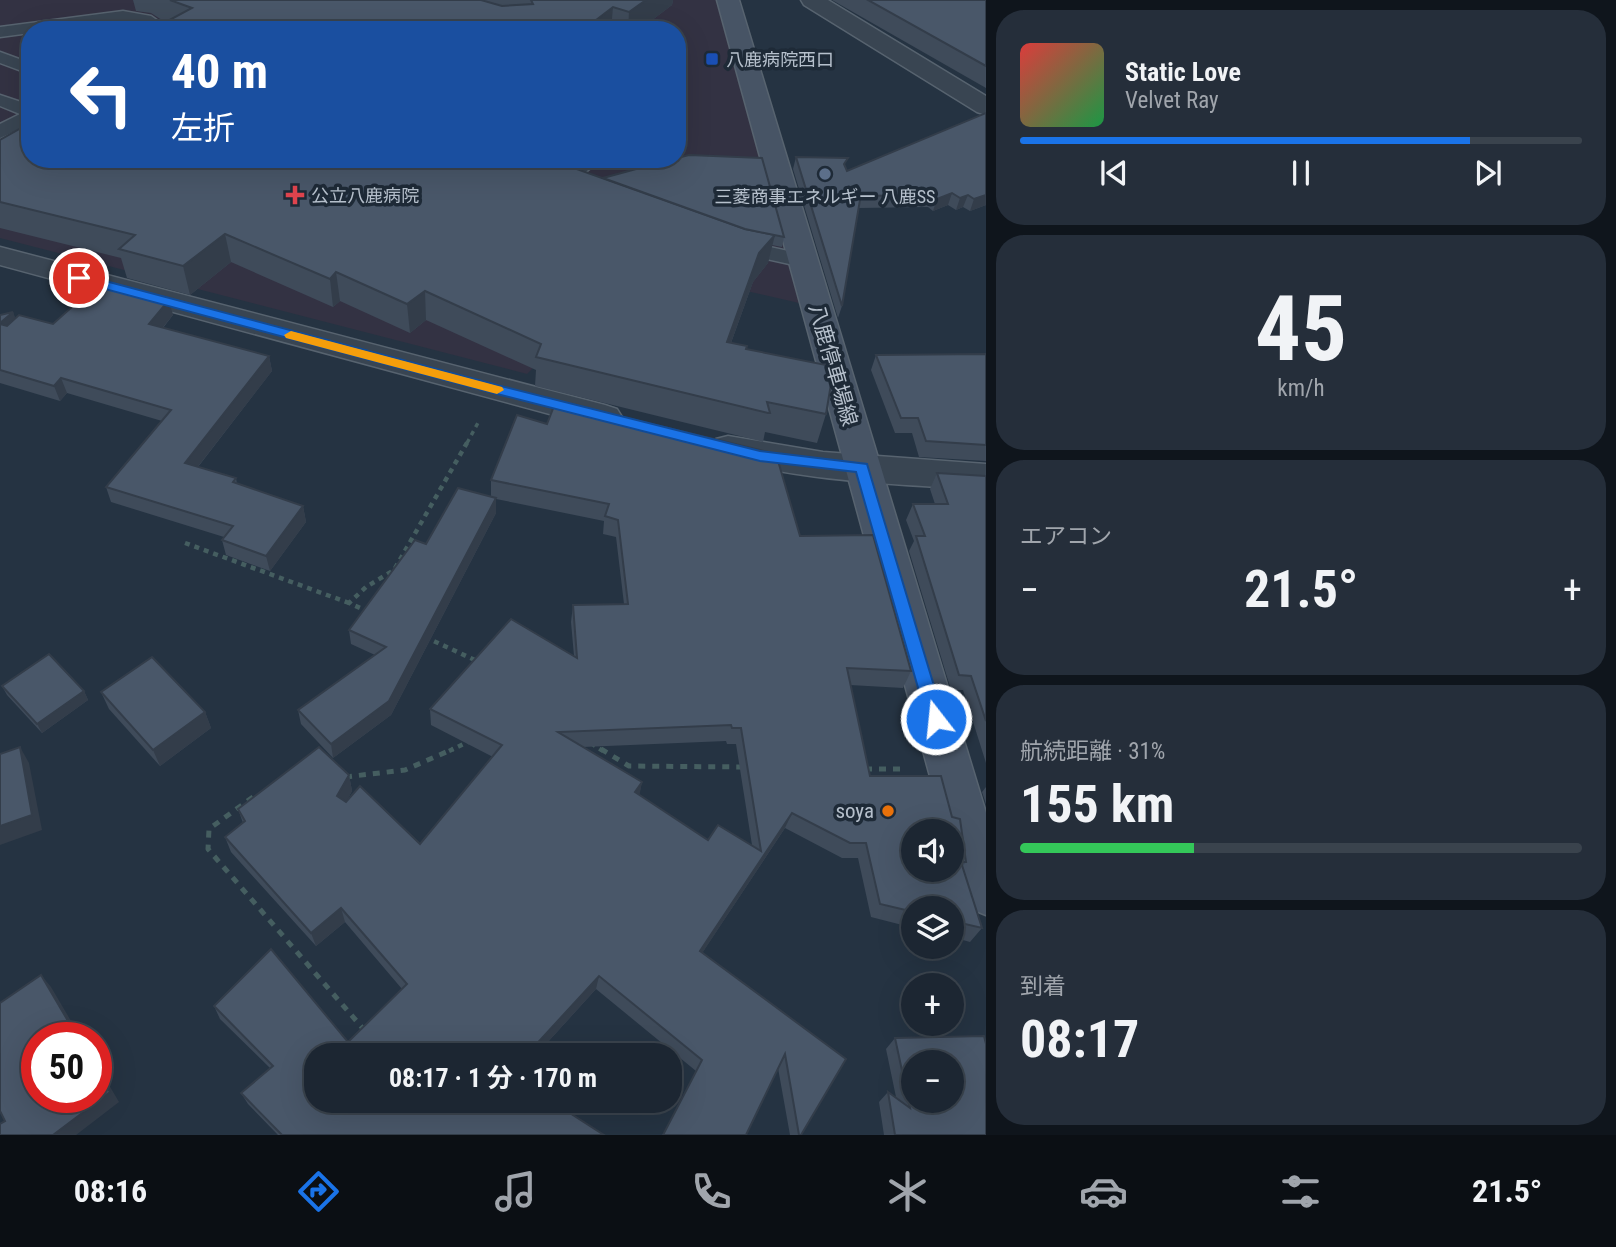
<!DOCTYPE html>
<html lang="ja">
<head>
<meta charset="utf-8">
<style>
  body { margin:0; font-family:"Roboto Condensed","Noto Sans JP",sans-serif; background:#252e3a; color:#f1f3f6; height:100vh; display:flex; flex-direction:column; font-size:26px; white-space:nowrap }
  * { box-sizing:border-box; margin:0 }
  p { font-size:23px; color:#a0a5ac }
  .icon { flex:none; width:38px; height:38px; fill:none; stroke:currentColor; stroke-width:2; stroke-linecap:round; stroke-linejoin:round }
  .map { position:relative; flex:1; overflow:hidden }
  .drawer { display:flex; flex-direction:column; gap:10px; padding:10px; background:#0f151c; width:630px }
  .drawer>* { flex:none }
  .top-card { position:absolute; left:21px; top:21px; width:665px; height:147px; border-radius:28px; box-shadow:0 7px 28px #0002,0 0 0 2px #3a434d; background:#1a4fa0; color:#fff; overflow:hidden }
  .buttons { position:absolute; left:901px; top:819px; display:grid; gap:14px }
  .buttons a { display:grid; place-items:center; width:63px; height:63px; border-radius:50%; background:#1c2632; box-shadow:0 7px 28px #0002,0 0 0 2px #3a434d; font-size:35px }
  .speed { position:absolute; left:21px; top:1022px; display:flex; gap:14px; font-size:35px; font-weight:700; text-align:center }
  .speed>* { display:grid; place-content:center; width:91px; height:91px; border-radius:50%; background:#1c2632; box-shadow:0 7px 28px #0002,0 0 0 2px #3a434d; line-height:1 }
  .speed .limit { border:10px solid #d22; background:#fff; color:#111 }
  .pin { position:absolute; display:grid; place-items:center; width:60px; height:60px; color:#fff; margin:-30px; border:4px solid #fff; border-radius:50%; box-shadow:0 2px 7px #0007 }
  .me { position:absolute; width:77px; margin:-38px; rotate:344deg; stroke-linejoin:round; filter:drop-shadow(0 0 5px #0008) }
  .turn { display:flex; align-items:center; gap:24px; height:147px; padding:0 35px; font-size:32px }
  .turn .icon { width:91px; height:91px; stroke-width:2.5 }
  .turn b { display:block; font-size:49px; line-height:60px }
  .big { font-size:52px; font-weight:700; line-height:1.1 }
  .drawer .widget { flex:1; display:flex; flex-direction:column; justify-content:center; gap:10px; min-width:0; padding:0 24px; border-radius:28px; background:#252e3a }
  .drawer .dial { align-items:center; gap:0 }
  .dial b { font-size:91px; line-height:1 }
  .song { display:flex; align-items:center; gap:21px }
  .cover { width:84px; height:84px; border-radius:10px; background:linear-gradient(135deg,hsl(0 70% 55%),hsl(140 70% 35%)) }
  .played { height:7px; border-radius:4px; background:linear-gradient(90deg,#1a73e8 80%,#3a434d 80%) }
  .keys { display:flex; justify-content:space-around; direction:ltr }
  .heat { display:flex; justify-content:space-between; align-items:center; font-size:38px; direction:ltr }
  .charge { height:10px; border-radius:5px; background:linear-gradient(90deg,#34c759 31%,#3a434d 0) }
  .trip { position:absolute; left:304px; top:1043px; width:378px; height:70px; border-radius:28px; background:#1c2632; box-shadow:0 7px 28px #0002,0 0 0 2px #3a434d; font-weight:700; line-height:70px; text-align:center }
  .tabs { display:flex; height:112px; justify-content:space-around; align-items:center; background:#0b0f14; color:#a0a5ac }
  .tabs .icon { width:49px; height:49px }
  .tabs .active { color:#1a73e8 }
  .tabs b { font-size:32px; color:#f1f3f6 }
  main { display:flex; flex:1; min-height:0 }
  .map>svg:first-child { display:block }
  .medical { fill:#333243; fill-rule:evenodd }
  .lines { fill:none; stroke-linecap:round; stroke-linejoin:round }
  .lane-casing { stroke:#57636f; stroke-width:3 }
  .street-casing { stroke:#57636f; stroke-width:3 }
  .secondary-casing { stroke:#57636f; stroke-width:3 }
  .path-far2 { stroke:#455e60; stroke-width:3.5; stroke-dasharray:4.5 4.5; stroke-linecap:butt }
  .path-far1 { stroke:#455e60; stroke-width:4.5; stroke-dasharray:5 5; stroke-linecap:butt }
  .path { stroke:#455e60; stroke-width:5; stroke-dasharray:7 7; stroke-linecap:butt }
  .lane { fill:#394552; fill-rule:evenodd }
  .street { fill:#394552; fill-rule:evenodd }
  .secondary { fill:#475465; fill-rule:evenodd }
  .wall { fill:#3f4b5a; fill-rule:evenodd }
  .shaded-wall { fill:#333d4a }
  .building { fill:#495769; stroke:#333d4a; stroke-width:2; fill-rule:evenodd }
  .route { fill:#1a73e8; stroke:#114b97; stroke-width:2 }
  .slow { fill:#f59e0b }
  .transit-dot { fill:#1a4fb4; stroke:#1e2a37; stroke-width:2.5 }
  .service-dot { fill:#5c6f8a; stroke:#1e2a37; stroke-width:2.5 }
  .health-dot { fill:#e0444e; stroke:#1e2a37; stroke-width:2.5 }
  .food-dot { fill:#e8710a; stroke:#1e2a37; stroke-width:2.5 }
  .labels { text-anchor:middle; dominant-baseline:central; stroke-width:7; stroke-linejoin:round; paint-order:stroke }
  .far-poi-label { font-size:18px; fill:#b6c0cc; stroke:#1e2a37; text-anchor:start }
  .street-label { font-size:21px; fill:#b6c0cc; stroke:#1e2a37 }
  .poi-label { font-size:21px; fill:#b6c0cc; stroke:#1e2a37; text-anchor:end }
</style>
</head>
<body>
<main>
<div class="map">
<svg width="986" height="1135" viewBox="0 0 986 1135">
  <rect width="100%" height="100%" fill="#253342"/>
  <path class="medical" d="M0,0h716l83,303 -162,-37 -110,108 -527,-136zM30,30h647v129h-647z"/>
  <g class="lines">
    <g class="lane-casing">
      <g id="lane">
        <polygon points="123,11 151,16 171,30 150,30 140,24 123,21 56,30 30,30 30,33 0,37 0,27"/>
        <polygon points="0,52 30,63 30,74 0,63"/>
        <polygon points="0,95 30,105 30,124 0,138 0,124 20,114 0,106"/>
        <polygon points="579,159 601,159 568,187 554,187 551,183 554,179"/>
        <polygon points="734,239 811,256 814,261 811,266 803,267 726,250 723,245 726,240"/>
      </g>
    </g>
    <g class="street-casing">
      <g id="street">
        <polygon points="801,0 828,0 986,96 986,115 977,112 804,5"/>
        <polygon points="0,247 605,405 617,409 622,417 617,425 605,429 0,265"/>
        <path d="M728,436l95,16 163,12v26c-90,-6 -183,-8 -270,-33l-6,-9 6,-9z"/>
      </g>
    </g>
    <g class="secondary-casing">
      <path id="secondary" d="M717,0h22l247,813v102l-17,-7c-11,-25 -17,-49 -17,-77h-7z"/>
    </g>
    <polyline class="path-far2" points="467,443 479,421"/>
    <g class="path-far1">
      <polyline points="185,543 349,603"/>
      <polyline points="369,612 349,603 366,587 394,570 468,441"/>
      <polyline points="425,637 477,661"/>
      <polyline points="591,743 603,751"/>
      <polyline points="449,751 470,741"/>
    </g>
    <g class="path">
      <polyline points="601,749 629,766 744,767"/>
      <polyline points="865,769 902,769"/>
      <polyline points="345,777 405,770 453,749"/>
      <polyline points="253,797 209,829 208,849 366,1032"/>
    </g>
    <use href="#lane" class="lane"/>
    <use href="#street" class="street"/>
    <use href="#secondary" class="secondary"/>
  </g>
  <g class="wall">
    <polygon points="133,0 673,0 672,5 639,30 151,30 165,22 151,13 136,11"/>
    <polygon points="832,0 986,0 986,88"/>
    <polygon points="986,113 986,205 970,211 963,207 956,210 948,205 933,211 928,207 859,208 842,306 838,318 793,169 796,157 846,168 847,171"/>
    <polygon points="0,140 570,169 603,179 784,237 782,247 772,245 768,263 753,282 731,343 746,349 826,414 817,443 765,432 763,442 760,441 535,386 536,370 426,320 410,333 340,301 333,307 231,262 190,295 127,278 121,258 0,228"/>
    <polygon points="169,300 173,315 163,328 269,356 272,371 198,467 236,478 237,484 303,506 306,522 270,571 226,555 222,540 224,537 111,502 106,487 162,421 67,393 60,401 0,383 0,315 13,312 15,319 53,324"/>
    <polygon points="986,354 986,461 919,457 912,433 895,433 871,370 876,355"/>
    <polygon points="937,473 986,476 986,763 963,690 951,690 909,551 914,541 906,520 913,504 935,504 930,489"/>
    <path d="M491,480l309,56 111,135 -8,17 -53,-3 20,91 96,86 -4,5 20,61 -12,14 -18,-5v-29h-38v20l-43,-11 -13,-59h-16l-57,-30 -83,125 144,106 -45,76h-11l-12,-67 -82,3 -100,-82 -60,66h-219l287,80h-326l-30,-31 -7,-11 29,-25 -50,-49 -6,-13 134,36 54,-53 -57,-67 -29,24 -85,-94 -6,-15 18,-14 -5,-14 111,-34 3,16 -6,11 74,42 73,-87 -62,-32 -1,-16 144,-53 -3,-34 2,-17 51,-1 -8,-67 -13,-3 1,-13 -108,-22v14l-105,202 -58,43 -32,-34 -3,-14 77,-55 -24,-11 -2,-14 77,-86 65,-48zM726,741l1,3h9l16,101 -44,-5 -69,-45 3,-13 -59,-35z"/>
    <polygon points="2,686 84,691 88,700 42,733 7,695"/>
    <polygon points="101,692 205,712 211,728 160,766 109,709"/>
    <polygon points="986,787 986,804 982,792"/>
    <polygon points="895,1038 986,1135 884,1135 879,1102 888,1092 896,1097 886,1049"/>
  </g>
  <g class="shaded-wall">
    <polygon points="646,0 673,0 672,5 639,30 628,30 629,12"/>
    <polygon points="613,7 611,30 583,30"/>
    <polygon points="952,193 948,205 933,211 937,199"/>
    <polygon points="968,195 963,207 956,210 960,198"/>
    <polygon points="986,195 986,205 970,211 974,199"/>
    <polygon points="225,234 231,262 190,295 183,266"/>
    <polygon points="775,235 768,263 753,282 721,370 727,342 759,253"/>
    <polygon points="336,272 340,301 333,307 330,279"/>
    <polygon points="425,291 426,320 410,333 407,304"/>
    <polygon points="169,300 173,315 153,339 149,324"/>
    <polygon points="13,312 19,328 0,326 0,323"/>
    <polygon points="269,356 272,371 189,478 185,463"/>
    <polygon points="61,378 67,393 60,401 54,386"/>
    <polygon points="496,498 496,513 391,715 333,758 331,744"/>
    <polygon points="303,506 306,522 270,571 266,556"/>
    <polygon points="84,691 88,700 42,733 37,724"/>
    <polygon points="205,712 211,728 160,766 153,750"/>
    <polygon points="20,747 29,763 42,830 0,845 0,826"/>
    <polygon points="349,775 352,791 341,812 337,796"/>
    <polygon points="642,782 639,798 635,792"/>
    <polygon points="792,813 785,828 695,964 700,951"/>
    <polygon points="341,908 345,922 316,946 311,933"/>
    <polygon points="41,975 51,987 81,1038 78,1038"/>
    <polygon points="599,976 596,989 536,1055 531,1050"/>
    <polygon points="96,1063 119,1102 76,1135 53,1135 96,1068"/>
  </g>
  <g class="building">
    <polygon points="170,0 481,0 502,6 533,4 531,0 646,0 629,12 613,7 583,30 151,30 192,8"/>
    <polygon points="868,0 986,0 986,66"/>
    <polygon points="986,113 986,195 974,199 968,195 960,198 952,193 937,199 932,195 858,196 860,200 842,306 796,157 848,158 844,164 847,171"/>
    <polygon points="30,123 30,159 540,159 570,169 574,168 745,229 775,235 759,253 727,342 747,346 746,349 831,366 833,372 826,414 767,402 770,413 768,413 536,357 541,344 425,291 407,304 336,272 330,279 225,234 183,266 119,249 135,235 0,202 0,140"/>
    <polygon points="689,155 762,158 784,237 745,229 603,178 673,159 677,159 677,158"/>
    <polygon points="101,281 169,300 149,324 269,356 185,463 236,478 233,482 303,506 266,556 222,540 233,526 106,487 171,410 61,378 54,386 0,370 0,324 7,326 19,315 53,324"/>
    <polygon points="13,312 0,323 0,315"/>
    <polygon points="986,354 986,445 926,441 918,418 901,418 876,355"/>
    <path d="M556,401l220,53 24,82 73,-1 38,136 -64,-3 23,108h71l11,41 8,2 6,43h-5l21,66 -30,-7v-13h-38v4l-34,-8 -14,-61h-16l-58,-30 -92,138 146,108 -45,76h-2l-14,-81 -39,81h-83l39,-75 -103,-84 -68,74 4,5h-218v46h234l53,34h-322l-41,-42 32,-27 -59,-60 57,-57 77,93 59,-58 -66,-76 -30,25 -86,-96 20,-16 -7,-12 81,-62 30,28 -12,21 9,6 14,-16 60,58 82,-99 -72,-36 81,-90 66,39 -4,-53 55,-1 -10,-84 -13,-4 4,-12 -118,-24 26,-65 30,9zM731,725l1,3h9l20,123 -43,-26 -10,15 -73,-48 7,-10 -84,-50zM914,831h38v39h-38z"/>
    <polygon points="937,473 986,476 986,721 971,676 959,675 916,536 925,536 913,504 948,504"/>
    <polygon points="458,488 496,498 389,701 331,744 298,710 386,647 349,630 415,540 426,544"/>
    <polygon points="49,654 84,691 37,724 2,686"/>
    <polygon points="152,657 205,712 153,750 101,692"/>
    <polygon points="20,747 32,815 0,826 0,754"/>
    <polygon points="41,975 78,1038 37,1038 37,1097 96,1097 96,1068 110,1092 53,1135 0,1135 0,1124 5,1121 0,1111 0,1003"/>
    <path d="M984,1036l2,8v91h-91l-7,-43 22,16 -15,-70zM914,1062h38v39h-38z"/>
  </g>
  <polygon class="route" points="79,274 497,385 760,451 867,464 944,719 942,725 936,727 929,725 927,719 856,472 760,461 497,394 75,281 73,278"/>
  <polygon class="slow" points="291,331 502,387 504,390 497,394 286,338 284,335"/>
  <rect class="transit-dot" x="705" y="52" width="14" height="14" rx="3.5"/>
  <circle class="service-dot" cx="825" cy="174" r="7"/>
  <path class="health-dot" d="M291.5 184.5h7v7h7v7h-7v7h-7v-7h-7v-7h7z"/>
  <circle class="food-dot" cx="888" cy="811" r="7"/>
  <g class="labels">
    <g class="far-poi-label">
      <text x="726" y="59">八鹿病院西口</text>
      <text x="311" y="195">公立八鹿病院</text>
      <text x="825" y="196" text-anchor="middle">三菱商事エネルギー 八鹿SS</text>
    </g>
    <g class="street-label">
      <text transform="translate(833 365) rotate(74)">八鹿停車場線</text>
    </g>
    <g class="poi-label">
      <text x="874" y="811">soya</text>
    </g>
  </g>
</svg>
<div class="buttons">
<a><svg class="icon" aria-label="sound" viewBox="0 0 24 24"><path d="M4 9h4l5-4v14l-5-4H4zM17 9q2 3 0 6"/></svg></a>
<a><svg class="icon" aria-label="layers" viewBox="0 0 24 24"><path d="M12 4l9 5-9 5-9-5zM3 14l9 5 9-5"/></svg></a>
<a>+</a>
<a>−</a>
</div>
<div class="speed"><div class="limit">50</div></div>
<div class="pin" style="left:79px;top:278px;background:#d93025"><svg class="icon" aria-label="arrive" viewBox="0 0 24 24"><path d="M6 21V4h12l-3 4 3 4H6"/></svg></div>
<svg class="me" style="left:936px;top:719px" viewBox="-20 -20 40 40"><circle r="17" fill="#1a73e8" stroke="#fff" stroke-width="3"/><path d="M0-11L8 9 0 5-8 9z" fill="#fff"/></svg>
<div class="trip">08:17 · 1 分 · 170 m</div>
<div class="top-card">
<div class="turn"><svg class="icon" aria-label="left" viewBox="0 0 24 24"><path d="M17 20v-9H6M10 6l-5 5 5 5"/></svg><div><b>40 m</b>左折</div></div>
</div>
</div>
<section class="drawer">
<div class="widget">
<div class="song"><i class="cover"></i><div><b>Static Love</b><p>Velvet Ray</p></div></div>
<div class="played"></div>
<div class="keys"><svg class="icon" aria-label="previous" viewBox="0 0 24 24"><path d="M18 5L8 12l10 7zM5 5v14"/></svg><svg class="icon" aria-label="pause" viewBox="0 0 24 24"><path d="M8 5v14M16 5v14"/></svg><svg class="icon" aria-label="next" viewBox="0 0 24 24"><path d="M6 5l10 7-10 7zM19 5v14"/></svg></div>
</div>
<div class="widget dial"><b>45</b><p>km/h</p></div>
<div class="widget"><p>エアコン</p>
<div class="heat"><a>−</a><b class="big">21.5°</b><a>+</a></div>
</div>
<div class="widget"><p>航続距離 · 31%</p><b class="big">155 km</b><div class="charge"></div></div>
<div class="widget"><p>到着</p><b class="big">08:17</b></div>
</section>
</main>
<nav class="tabs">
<b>08:16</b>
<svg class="icon active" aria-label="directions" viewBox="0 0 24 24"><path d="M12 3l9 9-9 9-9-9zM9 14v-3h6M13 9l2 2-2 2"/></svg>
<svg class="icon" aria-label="music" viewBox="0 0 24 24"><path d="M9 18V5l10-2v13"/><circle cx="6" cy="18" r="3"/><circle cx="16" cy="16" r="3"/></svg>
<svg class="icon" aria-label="phone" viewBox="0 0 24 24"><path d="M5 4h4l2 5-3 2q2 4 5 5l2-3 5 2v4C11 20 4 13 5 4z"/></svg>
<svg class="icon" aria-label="climate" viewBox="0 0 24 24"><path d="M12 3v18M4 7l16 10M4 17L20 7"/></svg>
<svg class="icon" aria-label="car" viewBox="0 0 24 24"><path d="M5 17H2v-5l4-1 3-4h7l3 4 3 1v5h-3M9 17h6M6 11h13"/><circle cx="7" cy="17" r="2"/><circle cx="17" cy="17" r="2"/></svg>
<svg class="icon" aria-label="filters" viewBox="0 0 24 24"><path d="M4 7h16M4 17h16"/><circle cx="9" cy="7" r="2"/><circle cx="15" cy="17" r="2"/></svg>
<b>21.5°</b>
</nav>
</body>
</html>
